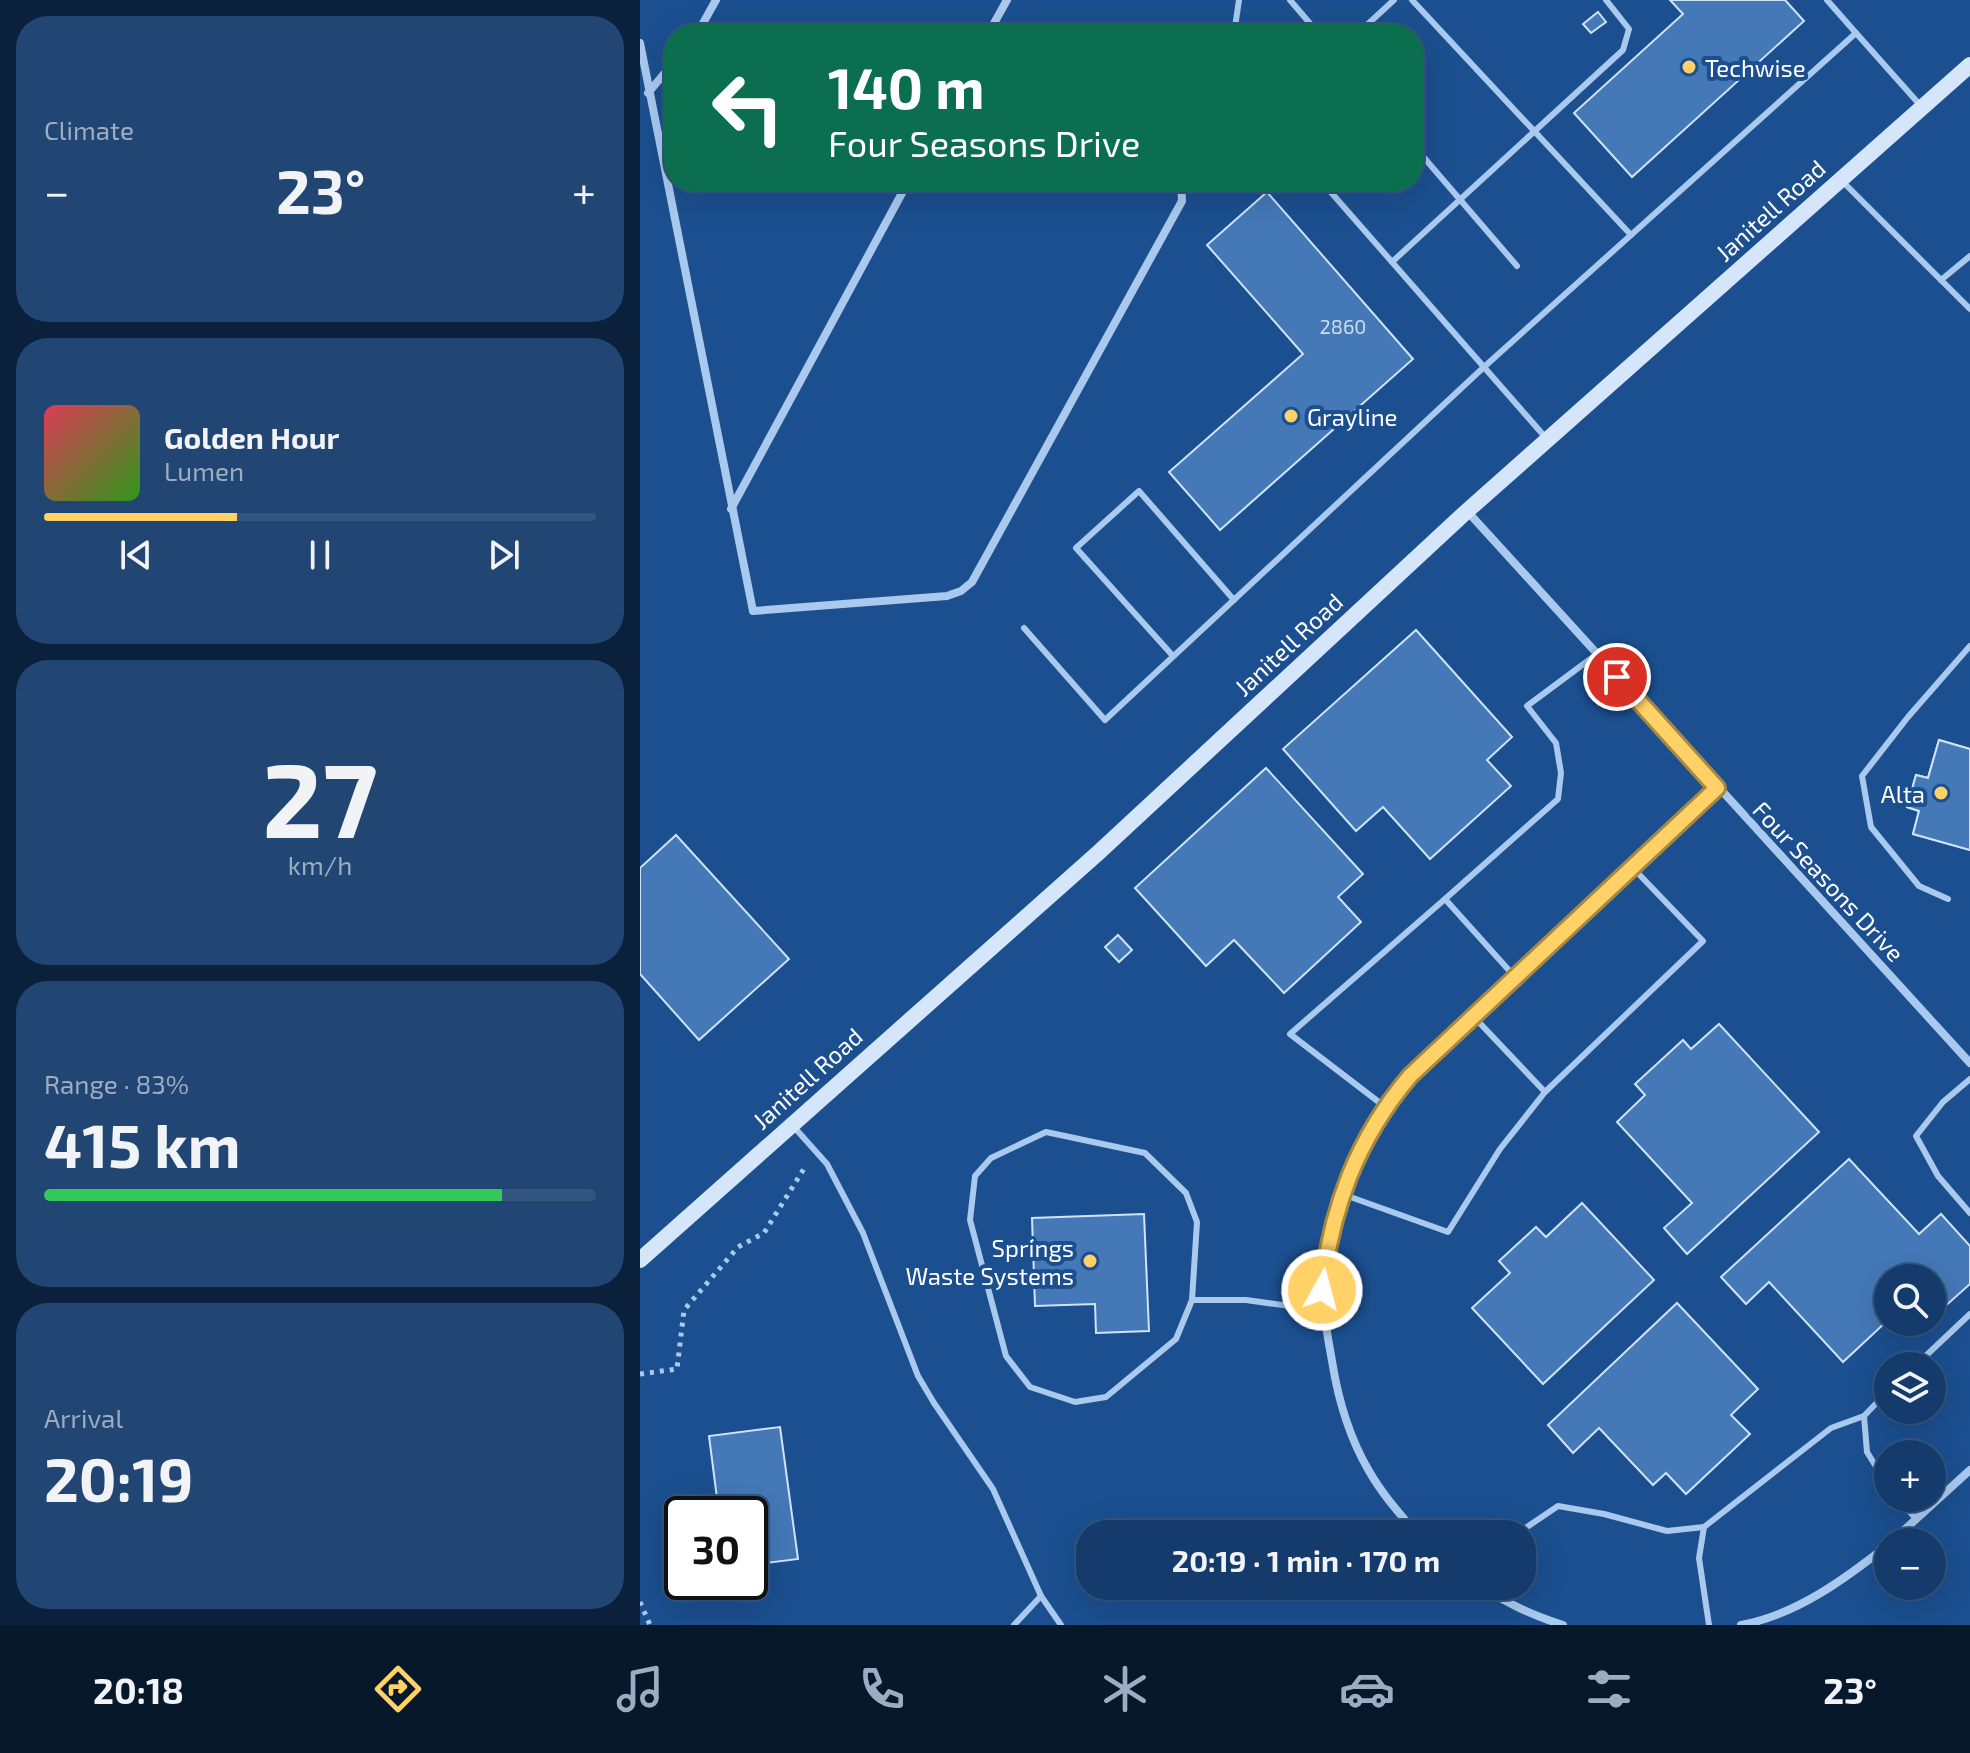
<!DOCTYPE html>
<html lang="en">
<head>
<meta charset="utf-8">
<style>
  body { margin:0; font-family:"Exo 2",sans-serif; background:#214673; color:#f1f3f6; height:100vh; display:flex; flex-direction:column; font-size:30px; white-space:nowrap }
  * { box-sizing:border-box; margin:0 }
  p { font-size:26px; color:#9dadc1 }
  .icon { flex:none; width:44px; height:44px; fill:none; stroke:currentColor; stroke-width:2; stroke-linecap:round; stroke-linejoin:round }
  .map { position:relative; flex:1; overflow:hidden }
  .sheet { display:flex; flex-direction:column; gap:16px; padding:16px; background:#0b203b; width:640px }
  .sheet>* { flex:none }
  .guide { position:absolute; left:24px; top:24px; width:760px; height:168px; border-radius:32px; box-shadow:0 8px 32px #0002,0 0 0 2px #33557e; background:#0b6e4f; color:#fff; overflow:hidden }
  .tools { position:absolute; left:1234px; top:1264px; display:grid; gap:16px }
  .tools a { display:grid; place-items:center; width:72px; height:72px; border-radius:50%; background:#143b6b; box-shadow:0 8px 32px #0002,0 0 0 2px #33557e; font-size:40px }
  .speed { position:absolute; left:24px; top:1496px; display:flex; gap:16px; font-size:40px; font-weight:700; text-align:center }
  .speed>* { display:grid; place-content:center; width:104px; height:104px; border-radius:50%; background:#143b6b; box-shadow:0 8px 32px #0002,0 0 0 2px #33557e; line-height:1 }
  .speed .limit { border:4px solid #111; border-radius:12px; background:#fff; color:#111 }
  .pin { position:absolute; display:grid; place-items:center; width:68px; height:68px; color:#fff; margin:-34px; border:4px solid #fff; border-radius:50%; box-shadow:0 2px 8px #0007 }
  .me { position:absolute; width:88px; margin:-44px; rotate:7deg; stroke-linejoin:round; filter:drop-shadow(0 0 6px #0008) }
  .turn { display:flex; align-items:center; gap:28px; height:168px; padding:0 32px; font-size:36px }
  .turn .icon { width:104px; height:104px; stroke-width:2.5 }
  .turn b { display:block; font-size:56px; line-height:68px }
  .big { font-size:60px; font-weight:700; line-height:1.1 }
  .sheet .card { flex:1; display:flex; flex-direction:column; justify-content:center; gap:12px; min-width:0; padding:0 28px; border-radius:32px; background:#214673 }
  .sheet .dial { align-items:center; gap:0 }
  .dial b { font-size:104px; line-height:1 }
  .song { display:flex; align-items:center; gap:24px }
  .cover { width:96px; height:96px; border-radius:12px; background:linear-gradient(135deg,hsl(350 70% 55%),hsl(110 70% 35%)) }
  .played { height:8px; border-radius:4px; background:linear-gradient(90deg,#ffd166 35%,#33557e 35%) }
  .keys { display:flex; justify-content:space-around; direction:ltr }
  .heat { display:flex; justify-content:space-between; align-items:center; font-size:44px; direction:ltr }
  .charge { height:12px; border-radius:6px; background:linear-gradient(90deg,#34c759 83%,#33557e 0) }
  .trip { position:absolute; left:436px; top:1520px; width:460px; height:80px; border-radius:32px; background:#143b6b; box-shadow:0 8px 32px #0002,0 0 0 2px #33557e; font-weight:700; line-height:80px; text-align:center }
  .tab-bar { display:flex; height:128px; justify-content:space-around; align-items:center; background:#08182b; color:#9dadc1 }
  .tab-bar .icon { width:56px; height:56px }
  .tab-bar .selected { color:#ffd166 }
  .tab-bar b { font-size:36px; color:#f1f3f6 }
  main { display:flex; flex:1; min-height:0 }
  .map>svg:first-child { display:block }
  .building { fill:#4478b7; stroke:#cfe3fa; stroke-width:2 }
  .lines { fill:none; stroke-linecap:round; stroke-linejoin:round }
  .path { stroke:#a9c9ee; stroke-width:5; stroke-dasharray:4 6; stroke-linecap:butt }
  .lane { stroke:#a9c9ee; stroke-width:6 }
  .street { stroke:#a9c9ee; stroke-width:8 }
  .secondary { stroke:#d6e6fa; stroke-width:16 }
  .route-casing { stroke:#a68842; stroke-width:20 }
  .route { stroke:#ffd166; stroke-width:14 }
  .poi-dot { fill:#ffd166; stroke:#1b4f8f; stroke-width:3 }
  .labels { text-anchor:middle; dominant-baseline:central; stroke-width:8; stroke-linejoin:round; paint-order:stroke }
  .number-label { font-size:20px; fill:#d0dded }
  .poi-label { font-size:24px; fill:#fff; stroke:#1b4f8f; text-anchor:start }
  .street-label { font-size:24px; fill:#fff; stroke:#1b4f8f }
</style>
</head>
<body>
<main>
<section class="sheet">
<div class="card"><p>Climate</p>
<div class="heat"><a>−</a><b class="big">23°</b><a>+</a></div>
</div>
<div class="card">
<div class="song"><i class="cover"></i><div><b>Golden Hour</b><p>Lumen</p></div></div>
<div class="played"></div>
<div class="keys"><svg class="icon" aria-label="previous" viewBox="0 0 24 24"><path d="M18 5L8 12l10 7zM5 5v14"/></svg><svg class="icon" aria-label="pause" viewBox="0 0 24 24"><path d="M8 5v14M16 5v14"/></svg><svg class="icon" aria-label="next" viewBox="0 0 24 24"><path d="M6 5l10 7-10 7zM19 5v14"/></svg></div>
</div>
<div class="card dial"><b>27</b><p>km/h</p></div>
<div class="card"><p>Range · 83%</p><b class="big">415 km</b><div class="charge"></div></div>
<div class="card"><p>Arrival</p><b class="big">20:19</b></div>
</section>
<div class="map">
<svg width="1330" height="1625" viewBox="0 0 1330 1625">
  <rect width="100%" height="100%" fill="#1b4f8f"/>
  <g class="building">
    <polygon points="1030,0 1145,0 1164,21 992,177 934,113 1043,14"/>
    <polygon points="958,12 966,22 951,33 943,24"/>
    <polygon points="627,192 773,359 580,530 529,472 663,354 567,245"/>
    <polygon points="776,630 872,737 847,760 871,786 790,859 743,807 716,831 643,749"/>
    <polygon points="1299,740 1330,749 1330,850 1273,834 1279,811 1267,807 1276,775 1288,778"/>
    <polygon points="1299,740 1330,749 1330,850 1273,834 1279,811 1267,807 1276,775 1288,778"/>
    <polygon points="626,768 723,874 698,897 721,922 644,993 594,940 566,966 495,888"/>
    <polygon points="36,835 149,959 59,1040 0,974 0,868"/>
    <polygon points="478,935 492,950 479,962 465,947"/>
    <polygon points="1079,1024 1179,1132 1047,1254 1024,1228 1052,1203 977,1122 1005,1095 995,1084 1043,1040 1051,1049"/>
    <polygon points="1209,1159 1279,1234 1301,1214 1330,1246 1330,1284 1292,1318 1292,1278 1248,1278 1248,1320 1203,1362 1129,1282 1106,1304 1081,1277"/>
    <polygon points="942,1203 1014,1280 903,1384 832,1308 870,1273 859,1261 896,1227 906,1237"/>
    <polygon points="504,1214 509,1331 456,1333 455,1304 395,1306 392,1218"/>
    <polygon points="1037,1303 1118,1389 1091,1415 1110,1434 1046,1494 1026,1473 1013,1485 959,1428 933,1453 908,1425"/>
    <polygon points="140,1427 158,1559 110,1565 110,1514 79,1514 69,1436"/>
  </g>
  <g class="lines">
    <g class="path">
      <polyline points="0,1374 37,1369 44,1310 98,1247 124,1233 165,1167"/>
      <polyline points="0,1602 10,1625"/>
    </g>
    <g class="lane">
      <polyline points="650,0 679,34"/>
      <polyline points="772,0 991,235"/>
      <polyline points="1187,0 1216,33"/>
      <polyline points="594,34 599,0"/>
      <polyline points="717,34 754,0"/>
      <polyline points="774,146 877,266"/>
      <polyline points="1201,180 1330,309"/>
      <polyline points="682,182 906,438"/>
      <polyline points="752,262 983,50 989,29 966,0"/>
      <polyline points="1301,280 1330,256"/>
      <polyline points="384,628 465,720 844,367 1216,33 1280,105"/>
      <polyline points="533,656 436,548 499,491 594,600"/>
      <polyline points="1308,899 1279,886 1231,827 1222,776 1268,717 1330,646"/>
      <polyline points="875,977 805,899 918,799 921,773 916,743 887,706 957,654"/>
      <polyline points="833,1016 905,1092 1063,941 992,867"/>
      <polyline points="1330,1079 1303,1102 1276,1136 1298,1176 1330,1213"/>
      <polyline points="744,1106 650,1034 805,899"/>
      <polyline points="154,1127 187,1164 223,1233 278,1376 294,1403 353,1489 401,1596 421,1625"/>
      <polyline points="702,1194 808,1232 860,1149 905,1092"/>
      <polyline points="552,1300 536,1339 466,1397 435,1402 390,1387 366,1356 330,1220 335,1176 351,1158 406,1132 505,1153 546,1193 557,1222 552,1300 606,1300 685,1311"/>
      <polyline points="1275,1366 1330,1314"/>
      <polyline points="1248,1391 1224,1416 1227,1452 1248,1486"/>
      <polyline points="1258,1498 1276,1519"/>
      <polyline points="882,1534 887,1527 918,1506 964,1514 1027,1531 1064,1527"/>
      <polyline points="374,1625 401,1596"/>
      <polyline points="1069,1625 1059,1558 1064,1527 1191,1428 1224,1416"/>
    </g>
    <g class="street">
      <polyline points="57,34 76,0"/>
      <polyline points="348,34 367,0"/>
      <polyline points="0,43 113,611 307,596 321,591 332,582 542,201 541,182"/>
      <polyline points="8,93 34,62"/>
      <polyline points="91,509 268,182"/>
      <polyline points="827,511 1330,1063"/>
      <path d="M777,1534c-17,-20 -35,-40 -48,-63 -20,-34 -31,-72 -37,-110 -4,-24 -10,-50 -9,-73 2,-77 38,-155 87,-212l307,-288"/>
      <polyline points="1251,1542 1330,1470"/>
      <path d="M842,1586c25,18 52,30 81,39"/>
      <path d="M1101,1625c55,-10 104,-46 147,-80"/>
    </g>
    <polyline class="secondary" points="0,1260 458,853 827,511 1330,65"/>
  </g>
  <g class="lines">
    <g class="route-casing">
      <path id="route" d="M682,1290c9,-82 35,-151 88,-214l307,-288 -100,-111"/>
    </g>
    <use href="#route" class="route"/>
  </g>
  <g class="poi-dot">
    <circle cx="1049" cy="67" r="8"/>
    <circle cx="651" cy="416" r="8"/>
    <circle cx="1301" cy="793" r="8"/>
    <circle cx="450" cy="1261" r="8"/>
  </g>
  <g class="labels">
    <g class="number-label">
      <text x="703" y="326">2860</text>
    </g>
    <g class="poi-label">
      <text x="1065" y="67">Techwise</text>
      <text x="667" y="416">Grayline</text>
      <text x="1285" y="793" text-anchor="end">Alta</text>
      <text x="434" y="1247" text-anchor="end">Springs<tspan x="434" dy="28">Waste Systems</tspan></text>
    </g>
    <g class="street-label">
      <text transform="translate(1130 210) rotate(-42)">Janitell Road</text>
      <text transform="translate(648 644) rotate(-43)">Janitell Road</text>
      <text transform="translate(1189 881) rotate(47)">Four Seasons Drive</text>
      <text transform="translate(167 1078) rotate(-42)">Janitell Road</text>
    </g>
  </g>
</svg>
<div class="tools">
<a><svg class="icon" aria-label="search" viewBox="0 0 24 24"><circle cx="10" cy="10" r="6"/><path d="M15 15l6 6"/></svg></a>
<a><svg class="icon" aria-label="layers" viewBox="0 0 24 24"><path d="M12 4l9 5-9 5-9-5zM3 14l9 5 9-5"/></svg></a>
<a>+</a>
<a>−</a>
</div>
<div class="speed"><div class="limit">30</div></div>
<div class="pin" style="left:977px;top:677px;background:#d93025"><svg class="icon" aria-label="arrive" viewBox="0 0 24 24"><path d="M6 21V4h12l-3 4 3 4H6"/></svg></div>
<svg class="me" style="left:682px;top:1290px" viewBox="-20 -20 40 40"><circle r="17" fill="#ffd166" stroke="#fff" stroke-width="3"/><path d="M0-11L8 9 0 5-8 9z" fill="#fff"/></svg>
<div class="trip">20:19 · 1 min · 170 m</div>
<div class="guide">
<div class="turn"><svg class="icon" aria-label="left" viewBox="0 0 24 24"><path d="M17 20v-9H6M10 6l-5 5 5 5"/></svg><div><b>140 m</b>Four Seasons Drive</div></div>
</div>
</div>
</main>
<nav class="tab-bar">
<b>20:18</b>
<svg class="icon selected" aria-label="directions" viewBox="0 0 24 24"><path d="M12 3l9 9-9 9-9-9zM9 14v-3h6M13 9l2 2-2 2"/></svg>
<svg class="icon" aria-label="music" viewBox="0 0 24 24"><path d="M9 18V5l10-2v13"/><circle cx="6" cy="18" r="3"/><circle cx="16" cy="16" r="3"/></svg>
<svg class="icon" aria-label="phone" viewBox="0 0 24 24"><path d="M5 4h4l2 5-3 2q2 4 5 5l2-3 5 2v4C11 20 4 13 5 4z"/></svg>
<svg class="icon" aria-label="climate" viewBox="0 0 24 24"><path d="M12 3v18M4 7l16 10M4 17L20 7"/></svg>
<svg class="icon" aria-label="car" viewBox="0 0 24 24"><path d="M5 17H2v-5l4-1 3-4h7l3 4 3 1v5h-3M9 17h6M6 11h13"/><circle cx="7" cy="17" r="2"/><circle cx="17" cy="17" r="2"/></svg>
<svg class="icon" aria-label="filters" viewBox="0 0 24 24"><path d="M4 7h16M4 17h16"/><circle cx="9" cy="7" r="2"/><circle cx="15" cy="17" r="2"/></svg>
<b>23°</b>
</nav>
</body>
</html>
